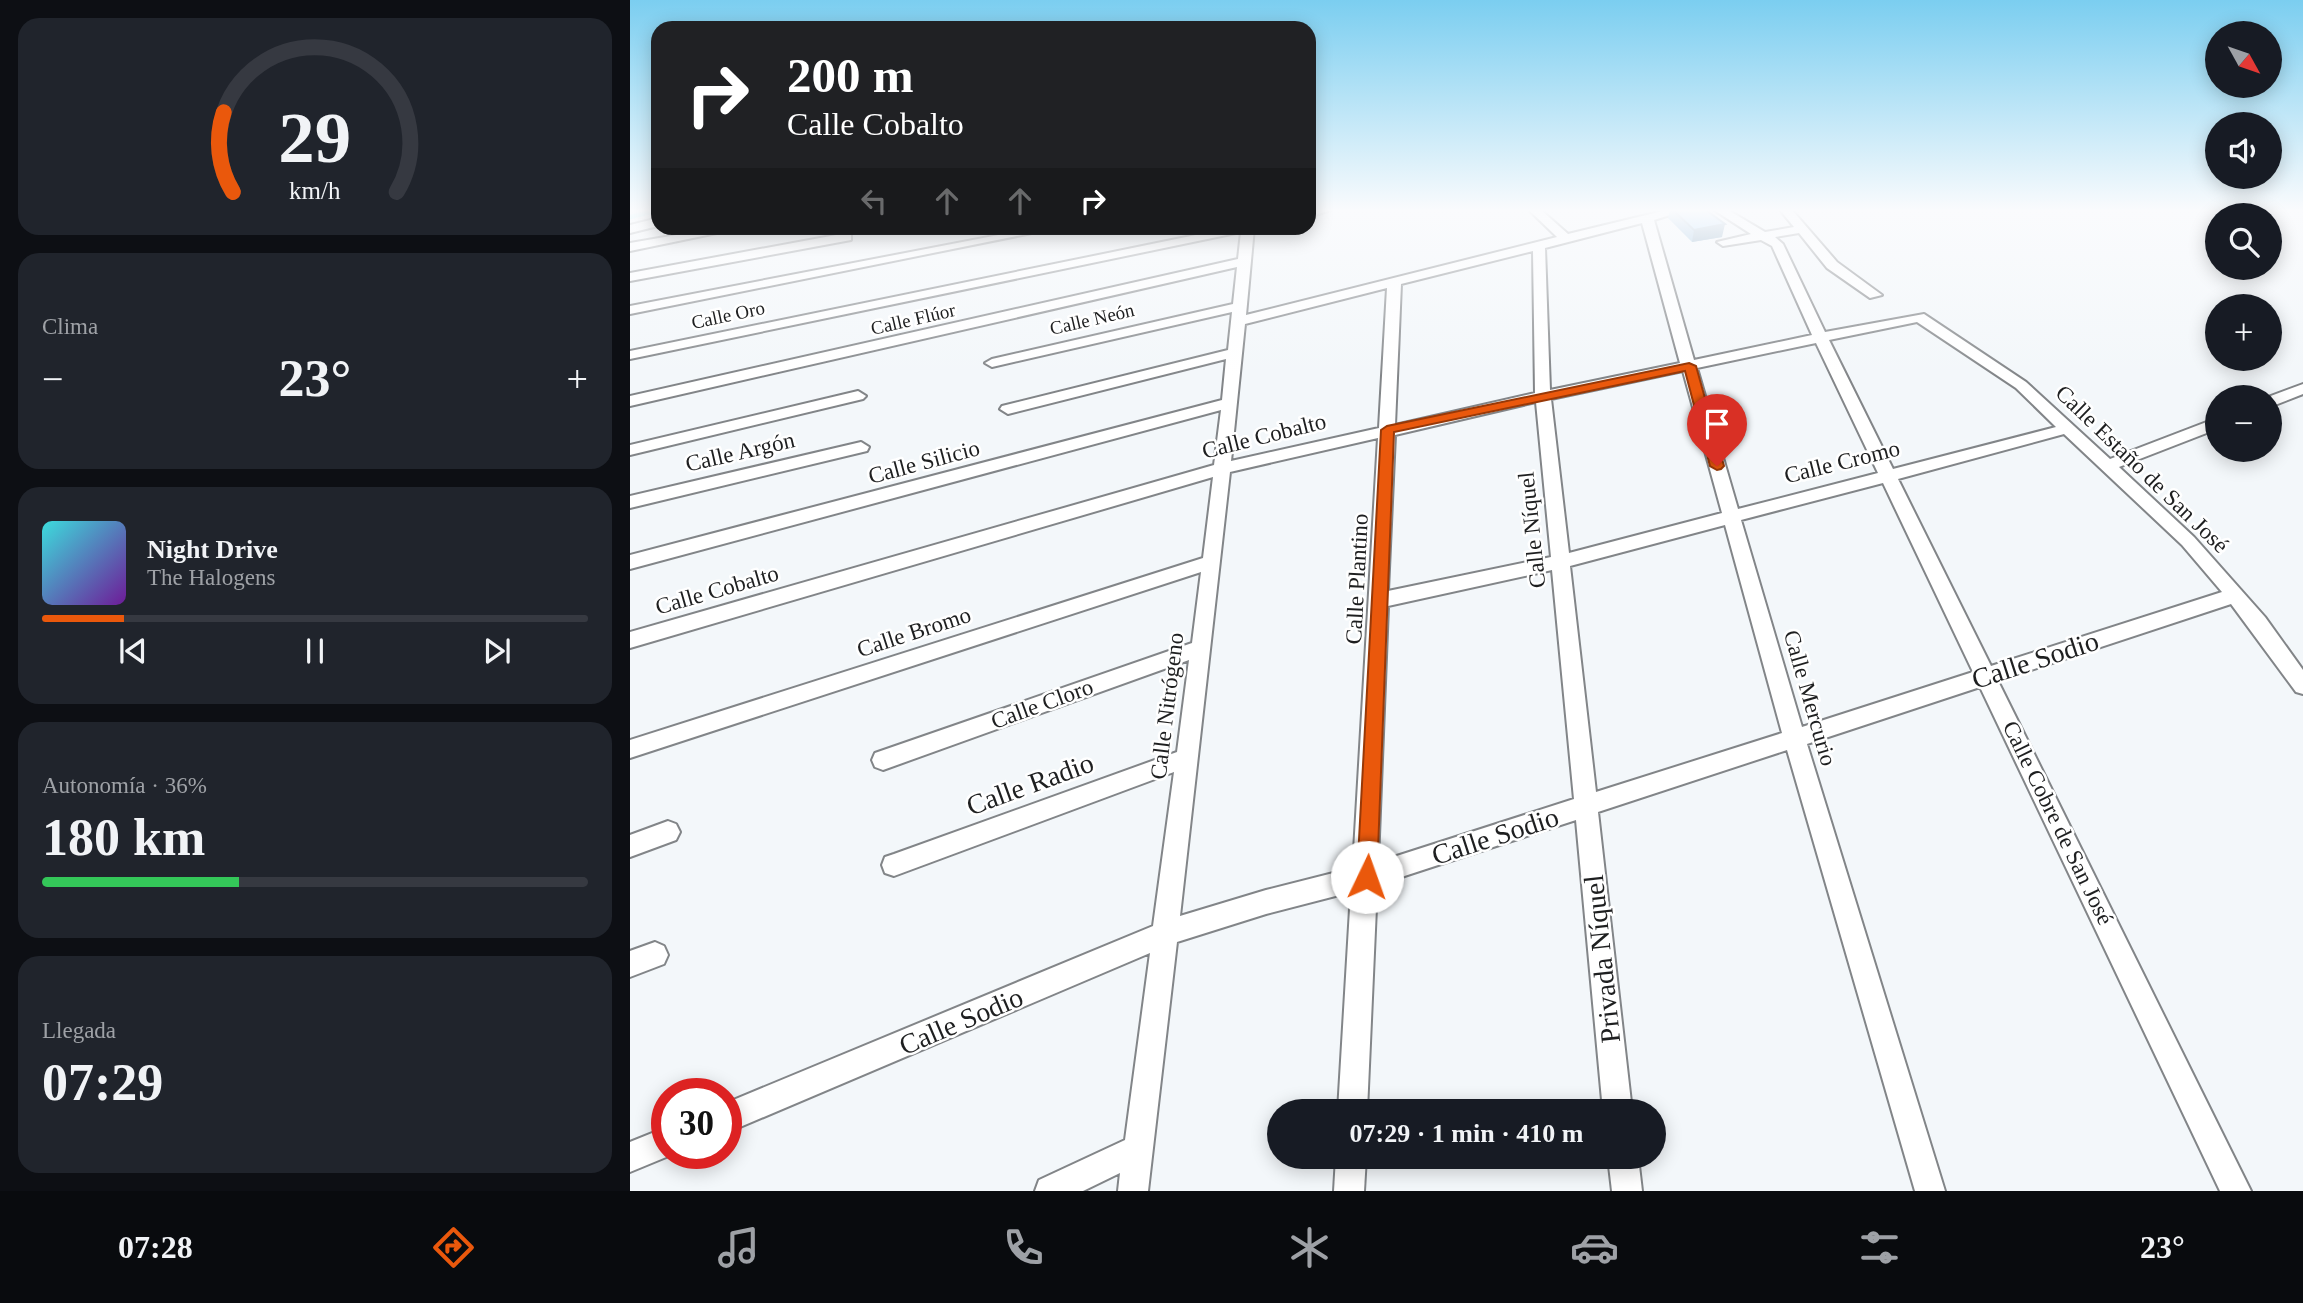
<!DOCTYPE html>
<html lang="es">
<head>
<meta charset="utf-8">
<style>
  body { margin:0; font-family:"Times New Roman",serif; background:#20242c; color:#f1f3f6; height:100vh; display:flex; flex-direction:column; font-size:26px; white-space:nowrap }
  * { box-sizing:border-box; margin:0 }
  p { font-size:23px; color:#9ea1a6 }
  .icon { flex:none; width:38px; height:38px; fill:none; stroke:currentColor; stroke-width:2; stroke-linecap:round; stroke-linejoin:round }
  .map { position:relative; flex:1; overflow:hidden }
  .panel { display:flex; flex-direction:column; gap:18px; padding:18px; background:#0d0f14; width:630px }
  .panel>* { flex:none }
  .top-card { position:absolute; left:21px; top:21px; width:665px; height:214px; border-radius:21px; box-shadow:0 4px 18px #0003; background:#202124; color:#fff; overflow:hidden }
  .needle { width:46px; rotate:130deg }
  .controls { position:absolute; left:1575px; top:21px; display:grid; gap:14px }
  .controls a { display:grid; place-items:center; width:77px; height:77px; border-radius:50%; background:#171b24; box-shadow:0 4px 18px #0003; font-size:35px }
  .speed { position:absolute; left:21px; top:1078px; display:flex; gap:14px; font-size:35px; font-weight:700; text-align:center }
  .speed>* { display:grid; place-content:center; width:91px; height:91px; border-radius:50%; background:#171b24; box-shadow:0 4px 18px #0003; line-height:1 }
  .speed .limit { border:10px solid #d22; background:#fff; color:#111 }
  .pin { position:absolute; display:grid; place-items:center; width:60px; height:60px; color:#fff; margin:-72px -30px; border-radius:50% 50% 50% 0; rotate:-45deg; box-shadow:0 0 7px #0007 }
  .pin .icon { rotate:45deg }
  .me { position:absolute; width:77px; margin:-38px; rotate:3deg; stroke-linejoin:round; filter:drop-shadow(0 0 5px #0008) }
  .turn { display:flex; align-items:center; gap:24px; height:147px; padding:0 21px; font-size:32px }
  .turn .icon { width:91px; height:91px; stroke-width:2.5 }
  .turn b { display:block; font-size:49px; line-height:60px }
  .lanes { display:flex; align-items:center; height:66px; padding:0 21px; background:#0003; justify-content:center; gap:35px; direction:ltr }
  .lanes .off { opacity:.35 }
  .big { font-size:52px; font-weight:800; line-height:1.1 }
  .panel .tile { flex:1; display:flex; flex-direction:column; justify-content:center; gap:10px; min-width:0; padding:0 24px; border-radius:21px; background:#20242c }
  .panel .dial { align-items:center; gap:0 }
  .dial svg { height:182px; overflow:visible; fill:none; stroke:#363941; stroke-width:7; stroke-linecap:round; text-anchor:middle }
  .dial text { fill:#f1f3f6; stroke:none }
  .song { display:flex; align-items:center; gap:21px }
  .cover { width:84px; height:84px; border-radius:10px; background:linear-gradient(135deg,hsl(180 70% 55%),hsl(280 70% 35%)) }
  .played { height:7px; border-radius:4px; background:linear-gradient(90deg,#ea580c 15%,#363941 15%) }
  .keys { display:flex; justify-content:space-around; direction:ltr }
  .heat { display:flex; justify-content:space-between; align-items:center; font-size:38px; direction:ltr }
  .charge { height:10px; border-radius:5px; background:linear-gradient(90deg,#34c759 36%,#363941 0) }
  .trip { position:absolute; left:637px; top:1099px; width:399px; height:70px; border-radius:35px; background:#171b24; box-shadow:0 4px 18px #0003; font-weight:800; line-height:70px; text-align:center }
  .dock { display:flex; height:112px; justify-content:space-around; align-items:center; background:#090b0e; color:#9ea1a6 }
  .dock .icon { width:49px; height:49px }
  .dock .active { color:#ea580c }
  .dock b { font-size:32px; color:#f1f3f6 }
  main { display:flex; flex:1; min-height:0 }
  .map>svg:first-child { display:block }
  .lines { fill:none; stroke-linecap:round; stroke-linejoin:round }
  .stream { stroke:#78f4fb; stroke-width:4.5 }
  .minor-casing { stroke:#828588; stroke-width:4 }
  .minor { fill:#fff; fill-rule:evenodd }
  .wall { fill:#7dafd7 }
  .shaded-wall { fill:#668faf }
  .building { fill:#91ccfa; stroke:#668faf; stroke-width:2 }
  .route { fill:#ea580c; stroke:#983908; stroke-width:2 }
  .labels { text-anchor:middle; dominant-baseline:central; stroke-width:5; stroke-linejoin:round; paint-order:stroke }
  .far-street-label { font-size:19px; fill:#1e1f20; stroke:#fff }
  .street-label { font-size:23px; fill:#1e1f20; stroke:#fff }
  .near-street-label { font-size:28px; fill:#1e1f20; stroke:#fff }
</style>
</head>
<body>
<main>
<section class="panel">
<div class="tile dial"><svg viewBox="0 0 100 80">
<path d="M14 69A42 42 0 1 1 86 69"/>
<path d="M14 69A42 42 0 0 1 10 34" stroke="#ea580c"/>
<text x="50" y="56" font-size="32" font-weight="700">29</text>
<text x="50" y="72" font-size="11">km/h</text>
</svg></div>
<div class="tile"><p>Clima</p>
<div class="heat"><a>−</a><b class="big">23°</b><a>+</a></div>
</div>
<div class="tile">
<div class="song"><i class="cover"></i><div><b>Night Drive</b><p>The Halogens</p></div></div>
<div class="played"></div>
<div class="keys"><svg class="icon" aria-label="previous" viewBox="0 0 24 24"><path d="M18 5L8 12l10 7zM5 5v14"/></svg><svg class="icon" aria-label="pause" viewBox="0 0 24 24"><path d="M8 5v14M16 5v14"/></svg><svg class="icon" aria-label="next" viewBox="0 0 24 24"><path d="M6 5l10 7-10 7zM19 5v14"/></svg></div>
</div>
<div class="tile"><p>Autonomía · 36%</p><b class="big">180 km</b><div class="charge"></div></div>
<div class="tile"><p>Llegada</p><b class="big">07:29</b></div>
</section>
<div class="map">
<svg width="1673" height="1191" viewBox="0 0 1673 1191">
  <rect width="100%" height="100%" fill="#f3f7fa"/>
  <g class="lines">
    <polyline class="stream" points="0,217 28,210"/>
    <g class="minor-casing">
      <g id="minor">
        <polygon points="679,210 701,210 679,217"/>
        <path d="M899,210h12l27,24 99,-24h19l-32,10 40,140 118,-25 -40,-89 -11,-6 -38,6 -6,-4 34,-8 -37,-24h14l37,22 29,-5 -14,-17h12l45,52 45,33 -12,3 -43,-30 -28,-35 -24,4 8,7 42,88 99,-18 102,68 84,77 107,-41v11l-98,38 75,70 71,80 38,53v24l-7,-2 -65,-88 -233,77 253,510h-31l-240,-504 -173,57 138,447h-30l-128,-441 -189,62 34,299h-29l-27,-291 -199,65 -10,226h-29l13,-219 -85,22 -89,28 -29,249h-30l2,-18 -37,18h-48l4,-11 86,-40 25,-187 -424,180v-30l427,-177 21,-154 -280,104 -9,-3 -3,-8 3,-8 9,-3 283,-102 12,-92 -306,110 -8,-3 -3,-7 3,-7 317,-110 9,-71 -571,186v-18l573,-182 10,-81 -583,171v-16l584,-167 7,-55 -591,159v-14l592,-155 4,-41 -218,55 -8,-5 2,-3 226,-56 4,-38 -240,55 -7,-4 7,-4 241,-55 4,-37 -607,139v-10l608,-137 3,-27 -611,127v-8l600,-123h24l-8,87 311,-78zM1012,223l38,140 -130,27 -5,-142zM903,251l2,142 -140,32 6,-141zM757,288l-8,140 -148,33 14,-137zM1287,322l99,66 40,39 -163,42 -64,-129zM1186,343l62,130 -140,36 -41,-141zM1053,371l39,142 -153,40 -18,-154zM906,402l15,155 -163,34 7,-156zM1434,434l118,111 40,47 -231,74 -93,-187zM748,438l-25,430 -87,22 -86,26 50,-444zM1253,483l90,189 -171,55 -61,-207zM1095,525l57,208 -186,59 -26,-226zM922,570l22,229 -196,63 10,-256z"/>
        <polygon points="28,218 28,226 0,233 0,225"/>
        <polygon points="87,228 111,228 0,251 0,243"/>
        <polygon points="405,228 427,228 0,314 0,306"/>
        <polygon points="217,233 221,234 221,240 0,281 0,273"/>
        <polygon points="1673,384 1673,394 1640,407 1638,397"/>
        <polygon points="228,391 236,396 233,399 0,455 0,445"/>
        <polygon points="231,442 239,447 237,451 0,508 0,496"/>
        <polygon points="38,821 46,824 50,832 46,840 0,857 0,835"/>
        <polygon points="25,942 34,946 38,955 34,964 0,977 0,951"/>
        <polygon points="37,1127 37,1153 46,1153 0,1172 0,1142"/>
        <polygon points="706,1157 736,1157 734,1191 704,1191"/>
        <polygon points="978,1157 1008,1157 1012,1191 982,1191"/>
      </g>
    </g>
    <use href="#minor" class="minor"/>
  </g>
  <polygon class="wall" points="1040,210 1076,210 1092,237 1062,242 1038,218"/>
  <polygon class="shaded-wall" points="1095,224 1092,237 1062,242 1064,230"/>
  <polygon class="building" points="1043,210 1076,210 1095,224 1064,230"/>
  <linearGradient id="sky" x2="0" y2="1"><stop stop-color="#7bcef0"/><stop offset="0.56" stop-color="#fafbfd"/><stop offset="1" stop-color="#fafbfd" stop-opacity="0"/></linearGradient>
  <rect width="1673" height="376" fill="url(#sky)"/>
  <polygon class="route" points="1059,363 1066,366 1094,466 1091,469 1087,470 1080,466 1055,371 764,432 747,877 744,883 737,886 730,883 727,877 751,430 757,426"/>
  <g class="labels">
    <g class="far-street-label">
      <text transform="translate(98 315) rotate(-12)">Calle Oro</text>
      <text transform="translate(283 319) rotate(-13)">Calle Flúor</text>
      <text transform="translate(462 319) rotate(-13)">Calle Neón</text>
    </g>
    <g class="street-label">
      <text transform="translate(634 436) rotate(-14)">Calle Cobalto</text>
      <text transform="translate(110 452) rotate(-13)">Calle Argón</text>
      <text transform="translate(294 462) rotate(-15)">Calle Silicio</text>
      <text transform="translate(1212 462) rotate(-14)">Calle Cromo</text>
      <text transform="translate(1512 469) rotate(44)">Calle Estaño de San José</text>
      <text transform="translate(902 530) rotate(-96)">Calle Níquel</text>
      <text transform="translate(727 579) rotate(-87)">Calle Plantino</text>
      <text transform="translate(87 590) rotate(-16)">Calle Cobalto</text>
      <text transform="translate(284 632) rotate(-18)">Calle Bromo</text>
      <text transform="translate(1180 698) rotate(74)">Calle Mercurio</text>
      <text transform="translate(412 704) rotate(-20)">Calle Cloro</text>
      <text transform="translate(537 706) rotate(-83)">Calle Nitrógeno</text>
      <text transform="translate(1428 823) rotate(64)">Calle Cobre de San José</text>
    </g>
    <g class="near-street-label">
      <text transform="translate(1405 660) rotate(-18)">Calle Sodio</text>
      <text transform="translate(400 784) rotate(-20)">Calle Radio</text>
      <text transform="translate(865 836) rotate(-18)">Calle Sodio</text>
      <text transform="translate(972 959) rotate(-96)">Privada Níquel</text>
      <text transform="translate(331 1021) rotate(-23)">Calle Sodio</text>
    </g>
  </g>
</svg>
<div class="controls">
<a><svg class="needle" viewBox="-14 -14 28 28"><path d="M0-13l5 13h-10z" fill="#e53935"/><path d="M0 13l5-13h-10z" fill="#9ea1a6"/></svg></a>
<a><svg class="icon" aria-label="sound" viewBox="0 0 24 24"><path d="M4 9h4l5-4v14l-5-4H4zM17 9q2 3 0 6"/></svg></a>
<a><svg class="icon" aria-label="search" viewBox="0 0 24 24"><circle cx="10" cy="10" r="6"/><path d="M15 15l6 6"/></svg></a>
<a>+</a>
<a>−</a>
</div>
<div class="speed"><div class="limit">30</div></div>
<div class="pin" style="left:1087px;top:466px;background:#d93025"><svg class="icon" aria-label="arrive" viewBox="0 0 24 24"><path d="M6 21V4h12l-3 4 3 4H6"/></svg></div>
<svg class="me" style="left:737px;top:877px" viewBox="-20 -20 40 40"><circle r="19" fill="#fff"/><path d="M0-13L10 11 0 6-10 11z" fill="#ea580c"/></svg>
<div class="trip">07:29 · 1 min · 410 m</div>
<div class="top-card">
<div class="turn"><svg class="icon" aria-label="right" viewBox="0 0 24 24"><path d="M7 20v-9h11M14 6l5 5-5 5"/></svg><div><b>200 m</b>Calle Cobalto</div></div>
<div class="lanes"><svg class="icon off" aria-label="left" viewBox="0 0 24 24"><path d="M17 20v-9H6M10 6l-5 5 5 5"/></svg><svg class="icon off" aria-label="ahead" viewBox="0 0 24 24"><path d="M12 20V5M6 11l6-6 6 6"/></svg><svg class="icon off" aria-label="ahead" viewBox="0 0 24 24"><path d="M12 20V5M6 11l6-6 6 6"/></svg><svg class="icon" aria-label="right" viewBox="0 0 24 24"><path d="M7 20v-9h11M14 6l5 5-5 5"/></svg></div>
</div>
</div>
</main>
<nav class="dock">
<b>07:28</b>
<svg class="icon active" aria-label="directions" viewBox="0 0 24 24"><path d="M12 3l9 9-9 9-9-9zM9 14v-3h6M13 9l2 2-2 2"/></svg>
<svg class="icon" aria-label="music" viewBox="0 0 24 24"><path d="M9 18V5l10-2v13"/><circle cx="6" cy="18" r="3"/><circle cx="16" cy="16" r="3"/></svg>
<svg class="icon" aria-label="phone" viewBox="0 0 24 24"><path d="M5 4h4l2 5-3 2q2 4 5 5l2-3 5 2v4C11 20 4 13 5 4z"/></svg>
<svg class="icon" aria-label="climate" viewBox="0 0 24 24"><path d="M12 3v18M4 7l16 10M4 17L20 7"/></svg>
<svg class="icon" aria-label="car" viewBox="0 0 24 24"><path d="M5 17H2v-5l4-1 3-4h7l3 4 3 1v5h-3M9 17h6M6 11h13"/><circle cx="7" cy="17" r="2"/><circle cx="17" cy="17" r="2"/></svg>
<svg class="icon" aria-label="filters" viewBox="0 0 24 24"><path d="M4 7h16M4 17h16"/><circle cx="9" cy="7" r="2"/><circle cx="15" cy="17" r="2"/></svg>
<b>23°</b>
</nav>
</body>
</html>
